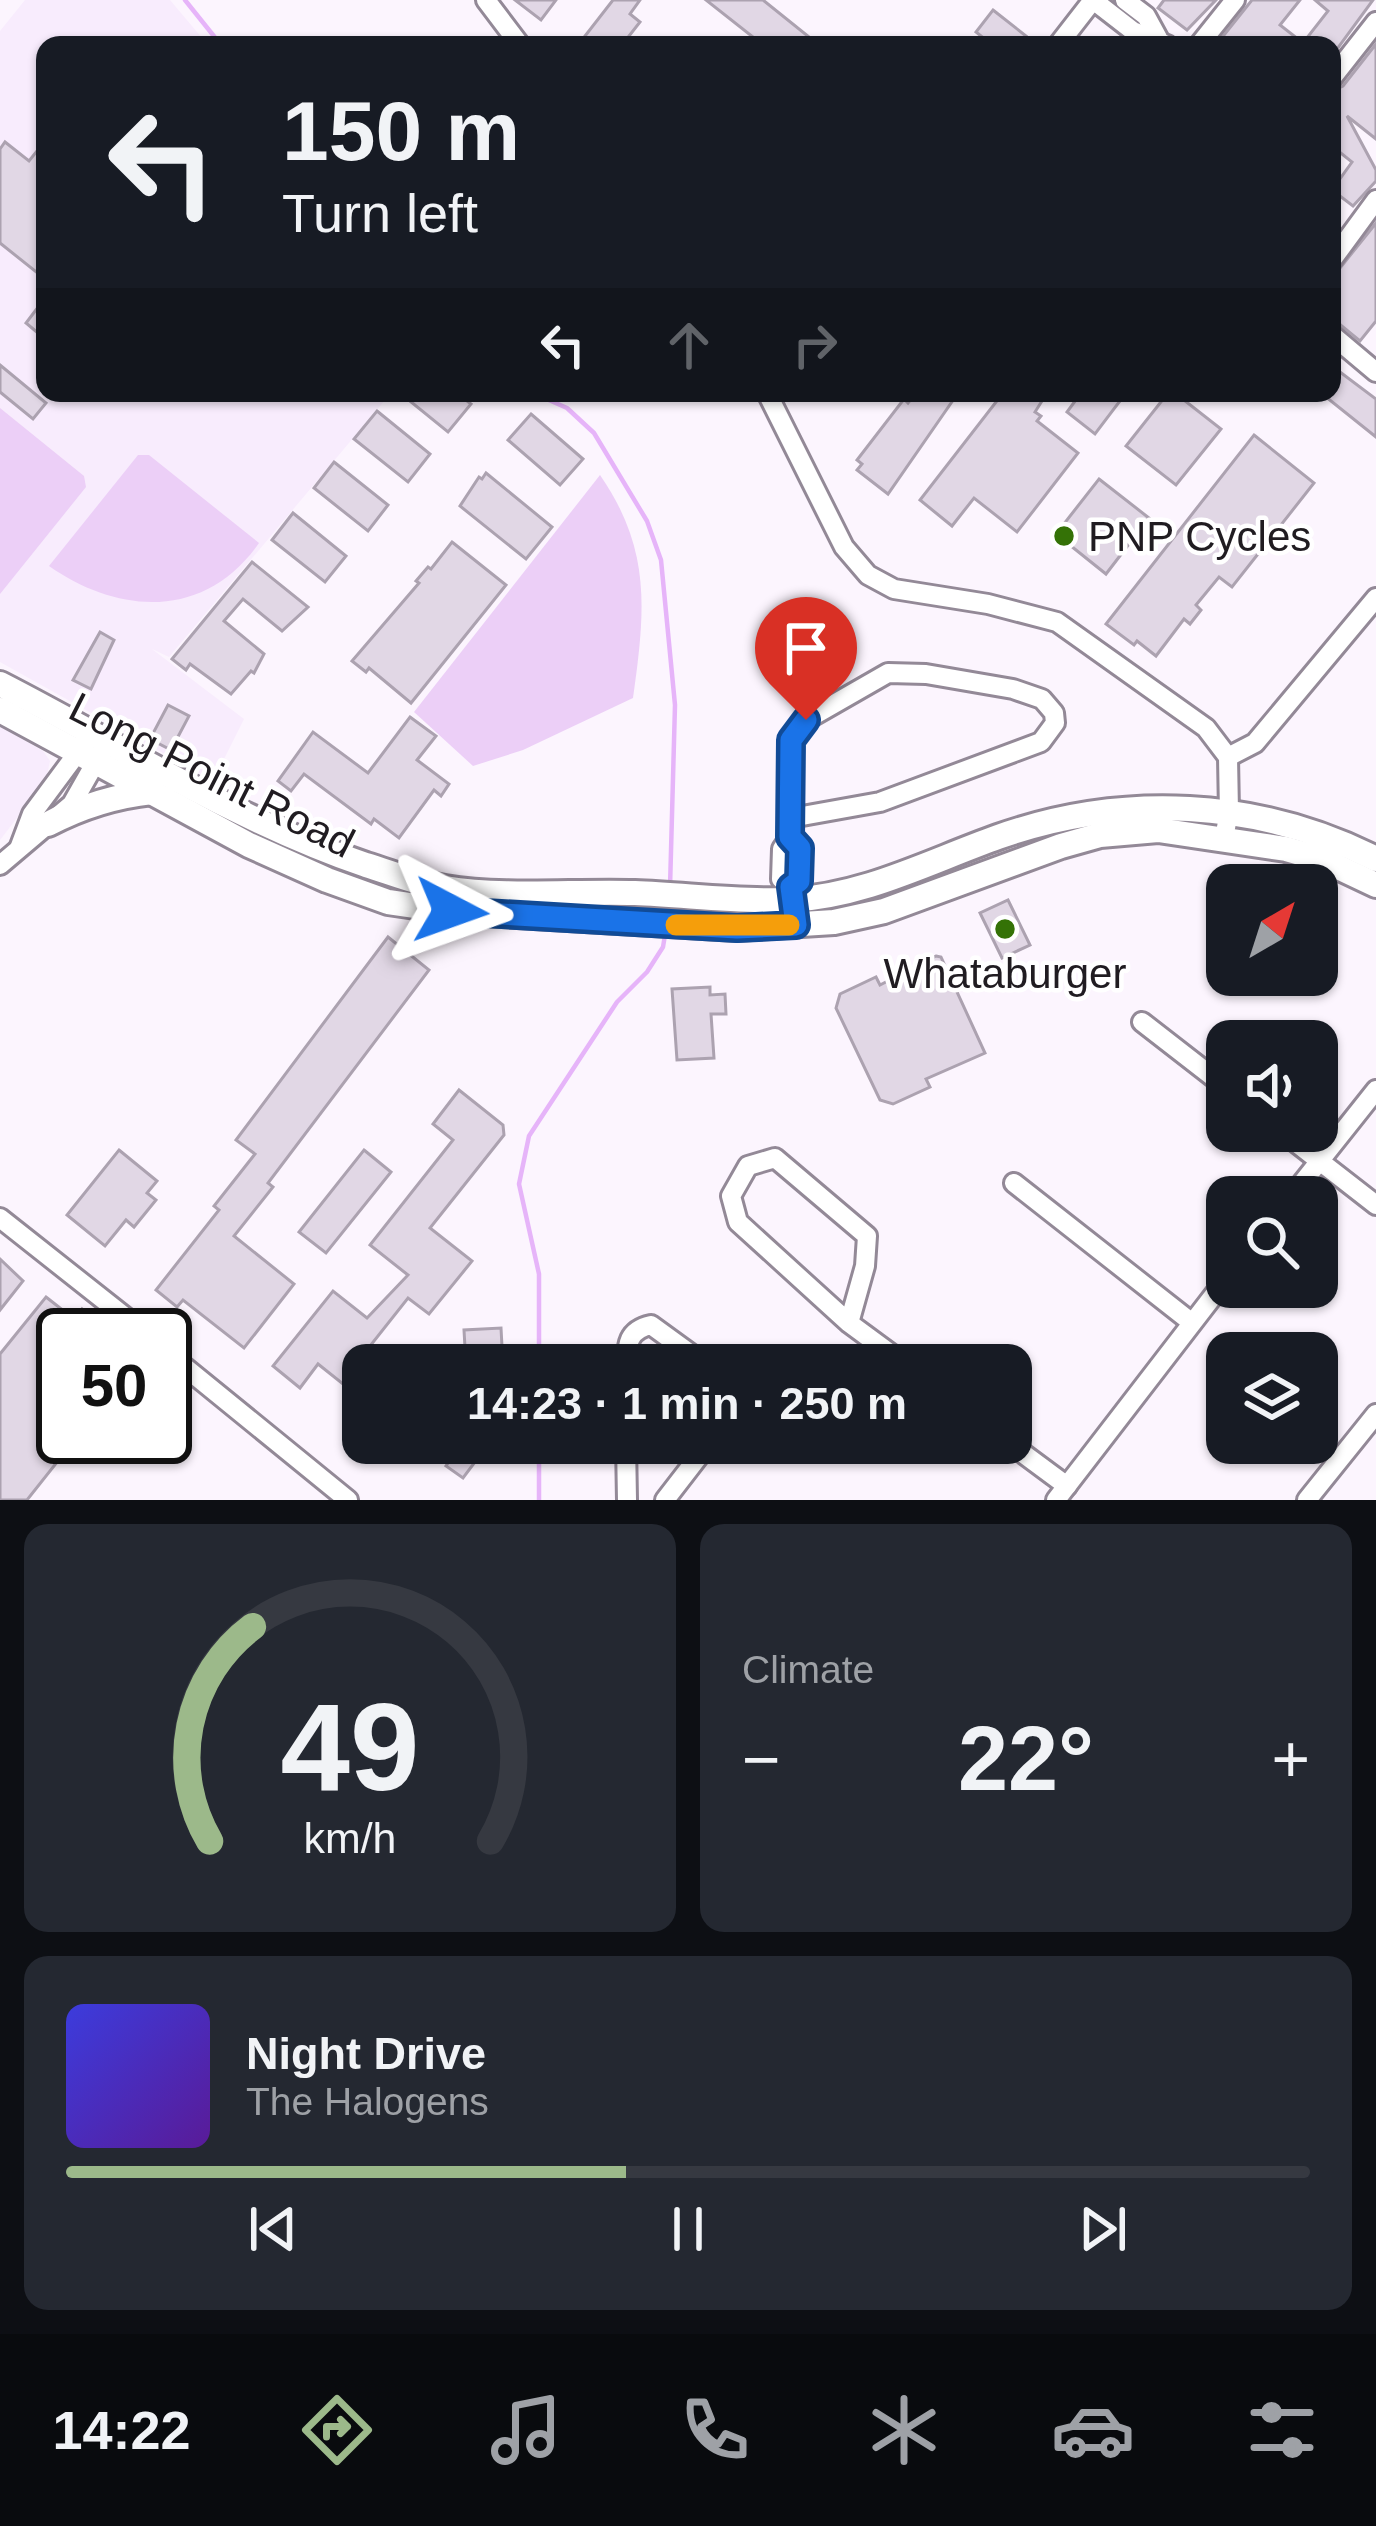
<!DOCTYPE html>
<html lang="en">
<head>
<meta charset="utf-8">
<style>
  body { margin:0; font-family:Helvetica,sans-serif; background:#242831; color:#f1f3f6; height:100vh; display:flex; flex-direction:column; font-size:45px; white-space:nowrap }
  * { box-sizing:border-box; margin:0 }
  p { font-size:39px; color:#9ea1a6 }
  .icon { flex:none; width:66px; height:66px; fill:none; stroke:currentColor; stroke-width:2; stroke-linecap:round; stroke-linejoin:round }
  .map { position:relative; height:1500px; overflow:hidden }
  .details { display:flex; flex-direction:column; gap:24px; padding:24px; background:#0d0f14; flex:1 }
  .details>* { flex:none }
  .hud { position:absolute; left:36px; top:36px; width:1305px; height:366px; border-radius:24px; box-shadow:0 3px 9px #0004; background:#171b24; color:#f1f3f6; overflow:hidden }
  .needle { width:78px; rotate:39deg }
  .tools { position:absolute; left:1206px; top:864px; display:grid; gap:24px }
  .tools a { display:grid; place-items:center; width:132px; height:132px; border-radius:24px; background:#171b24; box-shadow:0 3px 9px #0004; font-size:60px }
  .speed { position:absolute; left:36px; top:1308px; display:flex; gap:24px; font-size:60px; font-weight:700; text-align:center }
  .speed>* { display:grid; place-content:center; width:156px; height:156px; border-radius:50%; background:#171b24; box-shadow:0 3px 9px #0004; line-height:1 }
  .speed .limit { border:6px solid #111; border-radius:18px; background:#fff; color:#111 }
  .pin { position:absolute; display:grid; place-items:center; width:102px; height:102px; color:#fff; margin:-123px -51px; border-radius:50% 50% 50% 0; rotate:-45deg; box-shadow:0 0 12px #0007 }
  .pin .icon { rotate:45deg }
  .me { position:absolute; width:132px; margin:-66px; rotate:94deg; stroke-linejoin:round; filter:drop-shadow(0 0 9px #0008) }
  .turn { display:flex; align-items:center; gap:42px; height:252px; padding:0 48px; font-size:54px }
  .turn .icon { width:156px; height:156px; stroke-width:2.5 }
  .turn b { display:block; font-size:84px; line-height:102px }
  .lanes { display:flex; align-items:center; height:114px; padding:0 48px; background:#0003; justify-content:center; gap:60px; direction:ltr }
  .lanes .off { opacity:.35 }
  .big { font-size:90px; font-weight:700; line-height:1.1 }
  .details .tile { flex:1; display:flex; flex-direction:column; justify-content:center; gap:18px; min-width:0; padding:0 42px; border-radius:24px; background:#242831 }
  .details .dial { align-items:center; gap:0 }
  .dial svg { height:312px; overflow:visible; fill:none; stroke:#363941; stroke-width:7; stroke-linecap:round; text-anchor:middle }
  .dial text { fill:#f1f3f6; stroke:none }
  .song { display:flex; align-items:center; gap:36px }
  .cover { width:144px; height:144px; border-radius:18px; background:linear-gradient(135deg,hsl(240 70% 55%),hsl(270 70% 35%)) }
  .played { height:12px; border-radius:6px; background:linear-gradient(90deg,#9cb98a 45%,#363941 45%) }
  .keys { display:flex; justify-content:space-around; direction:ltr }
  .heat { display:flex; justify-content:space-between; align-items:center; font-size:66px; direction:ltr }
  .details .tiles { flex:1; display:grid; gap:24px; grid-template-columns:1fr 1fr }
  .tile:last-child { grid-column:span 2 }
  .trip { position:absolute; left:342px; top:1344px; width:690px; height:120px; border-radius:24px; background:#171b24; box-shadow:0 3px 9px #0004; font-weight:700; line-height:120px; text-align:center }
  .dock { display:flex; height:192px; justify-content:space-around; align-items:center; background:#090b0e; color:#9ea1a6 }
  .dock .icon { width:84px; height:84px }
  .dock .active { color:#9cb98a }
  .dock b { font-size:54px; color:#f1f3f6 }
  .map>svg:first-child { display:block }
  .built { fill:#f8ecfd }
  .green { fill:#eccff7 }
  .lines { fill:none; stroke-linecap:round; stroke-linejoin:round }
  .stream { stroke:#e6b4f9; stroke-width:4.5 }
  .building { fill:#e1d7e5; stroke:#aca2b0; stroke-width:3 }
  .minor-casing { stroke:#938997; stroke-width:24 }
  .major-casing { stroke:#938997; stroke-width:30 }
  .minor { stroke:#fff; stroke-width:18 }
  .major { stroke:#fff; stroke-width:24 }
  .route-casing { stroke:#114b97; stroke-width:30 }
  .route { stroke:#1a73e8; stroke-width:21 }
  .slow { stroke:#f59e0b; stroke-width:21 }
  .poi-dot { fill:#347206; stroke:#fff; stroke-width:4.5 }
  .labels { text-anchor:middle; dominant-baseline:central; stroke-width:9; stroke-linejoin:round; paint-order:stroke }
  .poi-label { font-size:42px; fill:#201c21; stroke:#fff; text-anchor:start }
  .street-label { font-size:42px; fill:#201c21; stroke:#fff }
</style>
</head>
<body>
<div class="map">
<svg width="1376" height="1500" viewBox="0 0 1376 1500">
  <rect width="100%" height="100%" fill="#fcf5fe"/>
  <g class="built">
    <polygon points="25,0 170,0 208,45 45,45 45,393 391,393 169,657 152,649 244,719 213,781 0,662 0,31"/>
    <polygon points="0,726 43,751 50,761 46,780 0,840"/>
  </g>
  <g class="green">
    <polygon points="0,408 84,476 86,487 0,594"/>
    <path d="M138,455h11l110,88c-54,77 -140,72 -210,23z"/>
    <path d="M600,475c52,75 45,137 33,223l-110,52 -50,16 -59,-54z"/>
  </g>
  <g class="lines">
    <g class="stream">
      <polyline points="185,0 221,45"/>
      <polyline points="533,393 567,408 594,433 647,521 661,560 675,705 670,888"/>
      <polyline points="539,1365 539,1274 519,1184 529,1136 617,1002 647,972 663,947 665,935"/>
      <polyline points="539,1443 539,1500"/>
    </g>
  </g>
  <g class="building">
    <polygon points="515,0 556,0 541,20"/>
    <polygon points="613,0 640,0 630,14 640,22 622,45 578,45"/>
    <polygon points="706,0 763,0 819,45 763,45"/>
    <polygon points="1164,0 1216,0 1187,30 1158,8"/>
    <polygon points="1252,0 1300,0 1280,25 1303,43 1328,11 1315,0 1373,0 1332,56 1332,45 1282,45 1275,39 1270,45 1216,45"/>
    <polygon points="993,10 1026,36 1019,45 992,45 976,32"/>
    <polygon points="1376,44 1376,139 1347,116 1376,170 1376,181 1353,206 1332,190 1352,162 1332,146 1332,91 1343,86"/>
    <polygon points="45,141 45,279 0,243 0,149 5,142 29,161"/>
    <polygon points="1376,223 1376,321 1360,341 1332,318 1332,278"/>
    <polygon points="45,298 45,339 26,323"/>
    <polygon points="0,365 46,403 33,419 0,392"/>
    <polygon points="1332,366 1376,399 1376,437 1321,393 1332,393"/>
    <polygon points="400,393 457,393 471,404 448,432"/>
    <polygon points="916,393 958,393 888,494 857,470 862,464 857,460 904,399 908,403"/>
    <polygon points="1003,393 1047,393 1035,412 1041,416 1037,421 1078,453 1017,532 974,498 952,526 920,500"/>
    <polygon points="1081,393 1126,393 1095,434 1067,412"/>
    <polygon points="1168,393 1175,393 1221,429 1176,485 1126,446"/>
    <polygon points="377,411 430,454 408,482 354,439"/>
    <polygon points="531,414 583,459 560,485 508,440"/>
    <polygon points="1254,435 1314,483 1232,587 1219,577 1196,605 1201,610 1190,624 1184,619 1156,656 1137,641 1134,645 1106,624"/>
    <polygon points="334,462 388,505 368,531 314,488"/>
    <polygon points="486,473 552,527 526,559 460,506 479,477 482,479"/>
    <polygon points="1099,479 1149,518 1106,574 1056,534"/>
    <polygon points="293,513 346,556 325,582 272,540"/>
    <polygon points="452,542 506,585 411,703 369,668 366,672 352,661 419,583 416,581 428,567 431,569"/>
    <polygon points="252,562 308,607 282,631 243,599 224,621 264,654 254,673 251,671 231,694 190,664 186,670 172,659"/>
    <polygon points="100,632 114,640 91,689 73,680"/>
    <polygon points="168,705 189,716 171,750 150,739"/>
    <polygon points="410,717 436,736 417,760 449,784 441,796 434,790 399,838 374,819 371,824 304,774 291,791 278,781 313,732 368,773"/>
    <polygon points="1008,900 1030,945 1002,958 980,913"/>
    <polygon points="388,937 429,970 268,1183 273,1187 234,1236 294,1284 244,1348 183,1300 177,1307 156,1290 219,1210 214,1206 255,1154 236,1140"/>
    <polygon points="936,956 941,957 985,1053 926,1079 930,1087 893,1104 880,1100 836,1008 840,994 876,977 880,985"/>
    <polygon points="710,987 710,995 725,994 726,1014 711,1014 714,1058 677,1060 672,989"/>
    <polygon points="459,1090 503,1125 504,1135 430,1228 472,1261 429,1314 408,1298 370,1346 393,1365 363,1365 363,1400 318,1364 300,1388 273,1366 333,1291 367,1318 408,1275 370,1245 453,1140 433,1124"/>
    <polygon points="119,1150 157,1181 147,1193 156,1200 134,1227 126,1220 105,1246 67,1215"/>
    <polygon points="364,1150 391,1172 326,1253 299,1232"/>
    <polygon points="0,1259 23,1281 0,1310"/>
    <polygon points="46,1297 74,1319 82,1309 113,1335 63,1335 63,1417 47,1437 77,1437 27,1500 0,1500 0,1354"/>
    <polygon points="501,1328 503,1365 466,1365 464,1330"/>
    <polygon points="462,1443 481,1454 463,1478 446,1466"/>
  </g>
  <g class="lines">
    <g class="minor-casing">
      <g id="minor">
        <polyline points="486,0 520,45"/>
        <polyline points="1093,0 1133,31 1167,45"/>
        <polyline points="1125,0 1146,16 1158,38"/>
        <polyline points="1058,45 1093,0"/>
        <polyline points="1199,45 1235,0"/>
        <polyline points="1332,78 1376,22"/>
        <polyline points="1332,260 1376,200"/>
        <polyline points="1332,335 1376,372"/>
        <polyline points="767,393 844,547 868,575 894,589 988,604 1057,622 1206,728 1228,757 1229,812 1224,838"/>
        <polyline points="1228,757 1255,743 1376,598"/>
        <polyline points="791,818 880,802 1041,742 1055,723 1054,713 1042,699 1013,689 926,674 888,673 806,720 791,740 790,837 782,849 781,879 791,887"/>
        <polyline points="20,846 32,814 84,744"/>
        <polyline points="0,865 72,804 102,751"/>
        <polyline points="790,896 791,887 799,881 800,848 790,837"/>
        <polyline points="1142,1022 1227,1088"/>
        <polyline points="1281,1131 1376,1205"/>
        <polyline points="1014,1183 1191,1322"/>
        <polyline points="1291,1197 1376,1090"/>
        <polyline points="0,1218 148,1335"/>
        <polyline points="849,1323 865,1266 867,1236 775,1158 748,1166 731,1196 738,1222 849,1323 906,1365"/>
        <polyline points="165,1351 348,1500"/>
        <path d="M626,1365c1,-21 2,-35 25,-40l55,40"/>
        <polyline points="626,1443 627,1500"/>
        <polyline points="1009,1443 1067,1486"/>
        <polyline points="665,1500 709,1443"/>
        <polyline points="1056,1500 1227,1278"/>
        <polyline points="1307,1500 1376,1414"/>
      </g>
    </g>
    <g class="major-casing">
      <g id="major">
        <path d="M0,684c121,62 237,137 366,181 26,8 52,19 79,23 62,10 127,3 190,5 52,2 103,9 155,7 75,-4 138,-38 208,-63 124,-44 260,-38 378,22"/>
        <polyline points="0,710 249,845 327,880 388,902 450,911 737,928 834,922 884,911 1061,846 1100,835 1158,830 1286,849 1321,859 1376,885"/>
        <path d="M48,824c34,-18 66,-28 104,-32"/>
      </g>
    </g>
    <use href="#minor" class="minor"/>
    <use href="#major" class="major"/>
  </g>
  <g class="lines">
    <g class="route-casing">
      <polyline id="route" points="451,911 737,928 796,925 791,887 799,881 800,848 790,837 791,740 806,720"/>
    </g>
    <use href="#route" class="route"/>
    <polyline class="slow" points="676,925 789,925"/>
  </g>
  <g class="poi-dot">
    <circle cx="1064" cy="536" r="12"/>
    <circle cx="1005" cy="929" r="12"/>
  </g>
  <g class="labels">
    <g class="poi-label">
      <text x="1088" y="536">PNP Cycles</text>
      <text x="1005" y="973" text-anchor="middle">Whataburger</text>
    </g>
    <g class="street-label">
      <text transform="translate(212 775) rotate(27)">Long Point Road</text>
    </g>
  </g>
</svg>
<div class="tools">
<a><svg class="needle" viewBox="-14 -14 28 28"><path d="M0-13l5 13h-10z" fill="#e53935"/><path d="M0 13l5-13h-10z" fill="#9ea1a6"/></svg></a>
<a><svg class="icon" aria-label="sound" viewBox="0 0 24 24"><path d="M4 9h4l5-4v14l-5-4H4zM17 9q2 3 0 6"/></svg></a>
<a><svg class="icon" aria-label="search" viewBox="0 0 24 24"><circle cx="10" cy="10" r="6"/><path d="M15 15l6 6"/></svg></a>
<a><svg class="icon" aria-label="layers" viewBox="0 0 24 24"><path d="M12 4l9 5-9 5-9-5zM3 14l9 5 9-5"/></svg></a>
</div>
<div class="speed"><div class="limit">50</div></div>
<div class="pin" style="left:806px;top:720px;background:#d93025"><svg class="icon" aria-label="arrive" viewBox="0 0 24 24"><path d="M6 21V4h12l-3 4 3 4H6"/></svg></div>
<svg class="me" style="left:451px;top:911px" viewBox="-20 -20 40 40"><path d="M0-17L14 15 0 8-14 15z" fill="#1a73e8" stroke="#fff" stroke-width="4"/></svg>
<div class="trip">14:23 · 1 min · 250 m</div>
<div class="hud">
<div class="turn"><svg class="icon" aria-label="left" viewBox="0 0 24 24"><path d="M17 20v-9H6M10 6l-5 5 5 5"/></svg><div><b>150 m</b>Turn left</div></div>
<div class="lanes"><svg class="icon" aria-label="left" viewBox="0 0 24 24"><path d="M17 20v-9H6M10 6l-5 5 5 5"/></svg><svg class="icon off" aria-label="ahead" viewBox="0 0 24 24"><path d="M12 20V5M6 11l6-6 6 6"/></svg><svg class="icon off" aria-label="right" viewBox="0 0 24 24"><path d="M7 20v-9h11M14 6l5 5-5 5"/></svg></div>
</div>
</div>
<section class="details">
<div class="tiles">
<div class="tile dial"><svg viewBox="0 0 100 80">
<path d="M14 69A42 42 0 1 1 86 69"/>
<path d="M14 69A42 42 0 0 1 25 14" stroke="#9cb98a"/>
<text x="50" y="56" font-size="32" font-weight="700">49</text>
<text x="50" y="72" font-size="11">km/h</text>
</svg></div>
<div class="tile"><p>Climate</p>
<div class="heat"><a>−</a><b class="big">22°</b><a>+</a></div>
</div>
<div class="tile">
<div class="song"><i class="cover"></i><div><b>Night Drive</b><p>The Halogens</p></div></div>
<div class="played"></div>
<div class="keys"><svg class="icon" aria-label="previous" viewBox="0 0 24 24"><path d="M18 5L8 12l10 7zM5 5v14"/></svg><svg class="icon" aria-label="pause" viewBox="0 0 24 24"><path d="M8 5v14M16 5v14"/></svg><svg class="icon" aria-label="next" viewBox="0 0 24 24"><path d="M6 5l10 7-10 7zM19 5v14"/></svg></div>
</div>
</div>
</section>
<nav class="dock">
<b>14:22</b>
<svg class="icon active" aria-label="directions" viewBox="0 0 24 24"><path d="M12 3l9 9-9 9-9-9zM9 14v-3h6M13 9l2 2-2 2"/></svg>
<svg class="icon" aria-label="music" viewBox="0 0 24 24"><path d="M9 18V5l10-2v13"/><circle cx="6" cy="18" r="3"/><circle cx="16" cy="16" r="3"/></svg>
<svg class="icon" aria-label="phone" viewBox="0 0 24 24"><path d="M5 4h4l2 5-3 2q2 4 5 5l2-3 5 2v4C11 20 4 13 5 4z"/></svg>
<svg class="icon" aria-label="climate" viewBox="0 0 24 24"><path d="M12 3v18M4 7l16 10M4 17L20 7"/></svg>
<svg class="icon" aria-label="car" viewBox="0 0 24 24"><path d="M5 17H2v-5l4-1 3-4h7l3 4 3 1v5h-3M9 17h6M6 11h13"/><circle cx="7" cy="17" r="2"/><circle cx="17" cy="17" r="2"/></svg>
<svg class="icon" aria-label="filters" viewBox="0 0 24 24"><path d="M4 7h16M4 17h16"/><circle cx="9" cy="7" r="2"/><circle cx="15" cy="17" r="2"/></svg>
</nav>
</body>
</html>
